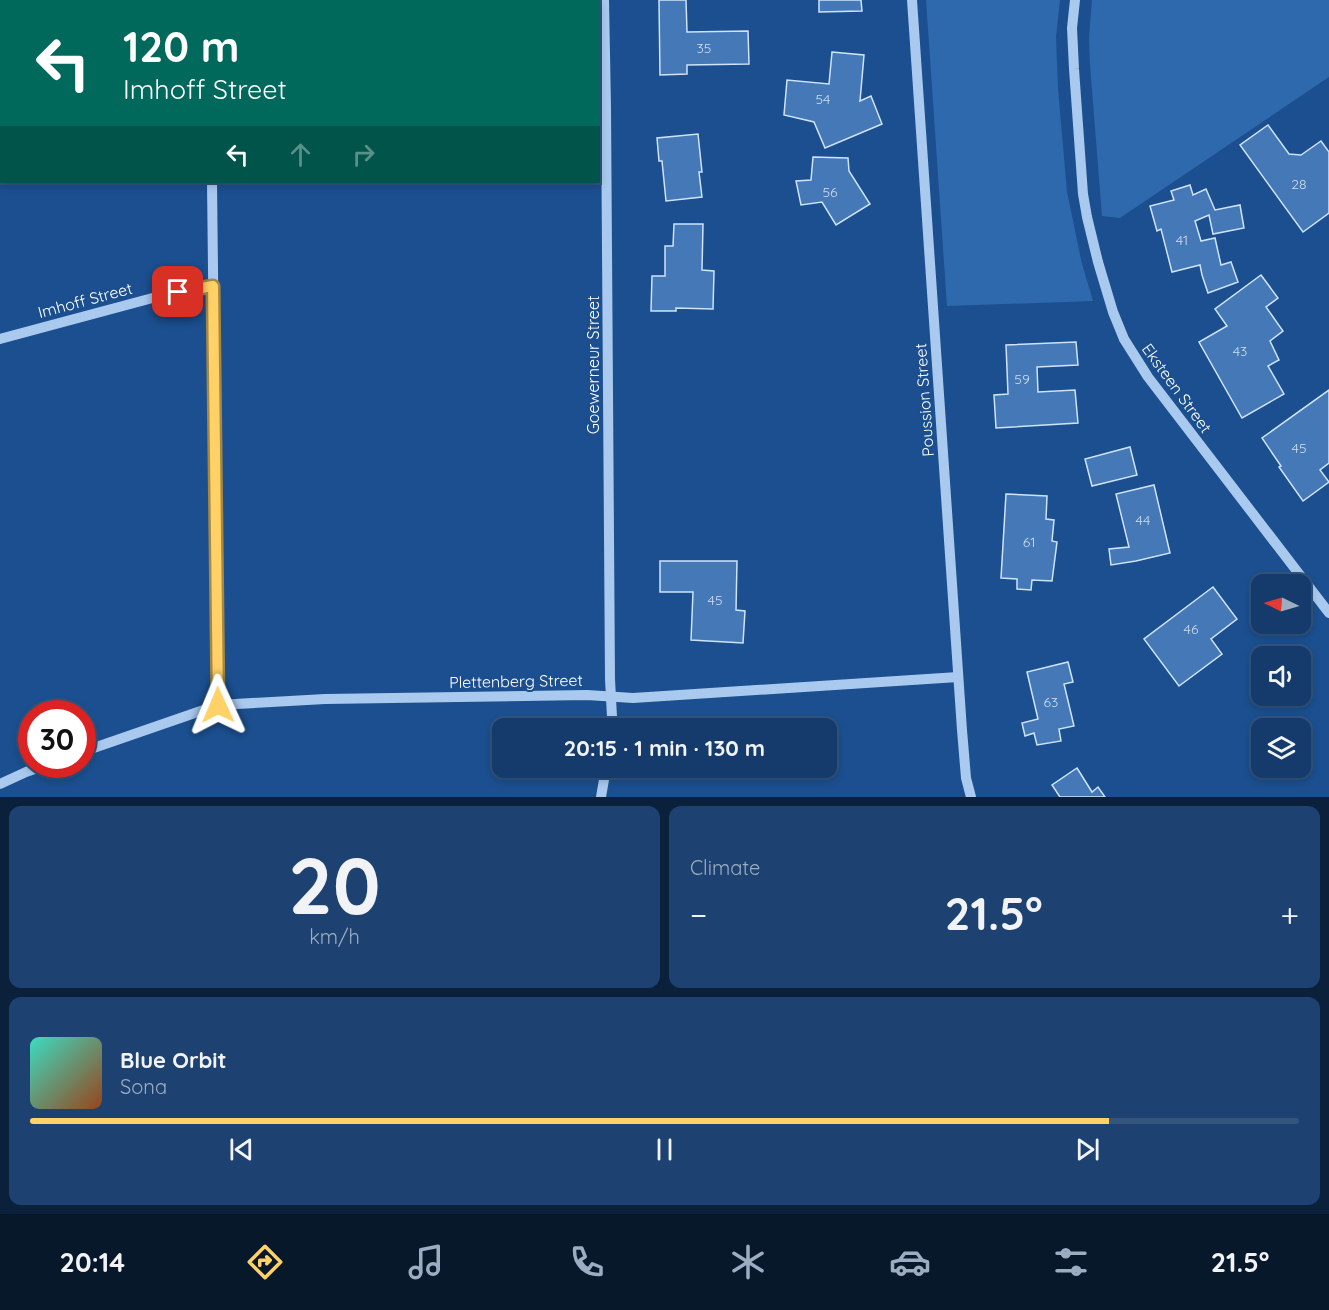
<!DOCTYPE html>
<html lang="en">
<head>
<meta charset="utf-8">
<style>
  body { margin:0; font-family:Quicksand,sans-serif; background:#1d4271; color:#f1f3f6; height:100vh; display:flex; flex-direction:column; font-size:22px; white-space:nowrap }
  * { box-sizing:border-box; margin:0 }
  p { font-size:20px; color:#9dadc1 }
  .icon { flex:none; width:33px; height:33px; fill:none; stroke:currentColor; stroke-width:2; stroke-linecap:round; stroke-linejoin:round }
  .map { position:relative; height:797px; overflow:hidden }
  .drawer { display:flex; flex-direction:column; gap:9px; padding:9px; background:#0b203b; flex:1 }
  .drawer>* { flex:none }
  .hud { position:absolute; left:0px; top:0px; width:600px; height:183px; box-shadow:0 3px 9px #0003,0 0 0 2px #33557e; background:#00695c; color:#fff; overflow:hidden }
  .needle { width:39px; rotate:275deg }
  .controls { position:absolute; left:1251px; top:574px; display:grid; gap:12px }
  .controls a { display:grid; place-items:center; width:60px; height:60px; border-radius:12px; background:#143b6b; box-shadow:0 3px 9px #0003,0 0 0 2px #33557e; font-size:30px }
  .speed { position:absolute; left:18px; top:700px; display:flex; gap:12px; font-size:30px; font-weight:700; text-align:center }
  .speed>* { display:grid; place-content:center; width:78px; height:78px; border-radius:50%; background:#143b6b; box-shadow:0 3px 9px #0003,0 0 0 2px #33557e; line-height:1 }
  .speed .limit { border:9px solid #d22; background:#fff; color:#111 }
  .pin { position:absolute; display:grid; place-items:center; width:51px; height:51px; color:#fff; margin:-26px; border-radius:12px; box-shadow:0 3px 9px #0006 }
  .me { position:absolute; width:66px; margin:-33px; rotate:359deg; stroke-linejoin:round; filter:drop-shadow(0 0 4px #0008) }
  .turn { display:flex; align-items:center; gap:21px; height:126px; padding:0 24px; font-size:27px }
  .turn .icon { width:78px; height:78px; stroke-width:2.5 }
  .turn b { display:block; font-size:42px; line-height:51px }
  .lanes { display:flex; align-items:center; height:57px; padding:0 24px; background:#0003; justify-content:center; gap:30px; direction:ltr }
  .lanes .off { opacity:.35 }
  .big { font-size:45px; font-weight:700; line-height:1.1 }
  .drawer .tile { flex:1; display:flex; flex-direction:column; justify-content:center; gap:9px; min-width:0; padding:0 21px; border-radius:12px; background:#1d4271 }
  .drawer .dial { align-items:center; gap:0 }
  .dial b { font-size:78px; line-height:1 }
  .song { display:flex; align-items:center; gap:18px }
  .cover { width:72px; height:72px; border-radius:9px; background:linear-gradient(135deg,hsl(170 70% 55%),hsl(20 70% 35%)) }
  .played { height:6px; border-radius:3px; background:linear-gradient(90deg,#ffd166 85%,#33557e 85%) }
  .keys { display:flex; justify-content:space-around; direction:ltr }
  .heat { display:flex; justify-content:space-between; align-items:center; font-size:33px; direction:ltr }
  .drawer .tiles { flex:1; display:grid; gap:9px; grid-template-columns:1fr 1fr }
  .tile:last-child { grid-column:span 2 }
  .trip { position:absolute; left:492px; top:718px; width:345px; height:60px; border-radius:12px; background:#143b6b; box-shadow:0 3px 9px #0003,0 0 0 2px #33557e; font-weight:700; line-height:60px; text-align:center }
  .tabs { display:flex; height:96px; justify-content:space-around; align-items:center; background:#08182b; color:#9dadc1 }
  .tabs .icon { width:42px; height:42px }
  .tabs .selected { color:#ffd166 }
  .tabs b { font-size:27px; color:#f1f3f6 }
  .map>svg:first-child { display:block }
  .green { fill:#2e69ad }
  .building { fill:#4478b7; stroke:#cfe3fa; stroke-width:1.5 }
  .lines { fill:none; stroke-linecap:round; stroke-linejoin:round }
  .minor { stroke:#a9c9ee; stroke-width:10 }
  .route-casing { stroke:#a68842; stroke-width:15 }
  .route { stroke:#ffd166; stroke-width:10 }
  .labels { text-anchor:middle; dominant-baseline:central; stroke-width:4.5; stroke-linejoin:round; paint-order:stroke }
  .number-label { font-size:14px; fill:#d0dded }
  .street-label { font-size:16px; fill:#fff; stroke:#1b4f8f }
</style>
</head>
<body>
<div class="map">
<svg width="1329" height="797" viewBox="0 0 1329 797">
  <rect width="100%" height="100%" fill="#1b4f8f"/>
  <g class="green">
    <polygon points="926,0 1060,0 1056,37 1058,89 1067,192 1082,264 1093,301 947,306"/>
    <polygon points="1092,0 1329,0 1329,77 1120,218 1102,216 1090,65 1089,37"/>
  </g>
  <g class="building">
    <polygon points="659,0 686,0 687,32 748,31 749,64 687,65 687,74 660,75"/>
    <polygon points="819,0 861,0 862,11 819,12"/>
    <polygon points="832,52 864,55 860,101 871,96 882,124 825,148 814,122 784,115 787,80 829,84"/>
    <polygon points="1268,125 1289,154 1301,155 1321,141 1329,152 1329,213 1303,232 1240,145"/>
    <polygon points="698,134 702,172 699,172 702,197 666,201 662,161 659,161 657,138"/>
    <polygon points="813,157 848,158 849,171 870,204 836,225 822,202 801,205 796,181 811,180"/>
    <polygon points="1190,185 1193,195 1206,189 1215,210 1240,205 1244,228 1213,234 1209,215 1195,221 1201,241 1215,238 1221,265 1231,262 1238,282 1208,293 1202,275 1200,265 1172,272 1161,229 1157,231 1150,206 1174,200 1171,191"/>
    <polygon points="674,224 703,224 702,270 714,271 713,309 676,308 676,311 651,311 652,276 665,276 665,246 673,246"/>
    <polygon points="1261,275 1278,298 1266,307 1283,331 1270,341 1279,360 1268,366 1284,394 1242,418 1199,342 1227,326 1215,309"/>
    <polygon points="1076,342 1078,365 1037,367 1038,392 1075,390 1078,423 996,428 994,395 1008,394 1006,345"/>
    <polygon points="1329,390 1329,463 1320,470 1329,482 1303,501 1279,467 1281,466 1262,438"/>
    <polygon points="1130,447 1137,475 1092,486 1085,459"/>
    <polygon points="1154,485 1170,553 1136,561 1111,565 1109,549 1129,547 1116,494"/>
    <polygon points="1006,494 1047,496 1046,519 1054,520 1052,541 1057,542 1052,581 1032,580 1031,590 1017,589 1017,579 1001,578"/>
    <polygon points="660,561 737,561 736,610 745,611 743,643 691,640 693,592 660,592"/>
    <polygon points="1213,587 1237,619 1211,639 1222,654 1179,686 1144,639"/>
    <polygon points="1068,662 1073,682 1064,684 1074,726 1059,729 1061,741 1037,745 1034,733 1025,736 1022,723 1038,719 1027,672"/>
    <polygon points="1077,768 1092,792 1098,787 1105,797 1060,797 1052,785"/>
  </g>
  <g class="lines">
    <g class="minor">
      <polyline points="211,0 211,2"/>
      <polyline points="604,0 606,107 610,679 612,717 611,729"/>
      <polyline points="912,0 962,730 966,778 971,797"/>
      <polyline points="1075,0 1072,28 1074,69 1083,194 1087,217 1098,262 1113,312 1124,339 1148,377 1329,613"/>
      <polyline points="212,182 218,705"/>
      <polyline points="0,339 160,296 213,286"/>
      <polyline points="82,752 218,705 325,699 587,695 633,698 958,677"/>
      <polyline points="0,784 26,772 46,765"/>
      <polyline points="601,797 606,768"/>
    </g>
  </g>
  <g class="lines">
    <g class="route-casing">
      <polyline id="route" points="178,292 213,286 218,705"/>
    </g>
    <use href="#route" class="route"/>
  </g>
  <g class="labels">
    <g class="number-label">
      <text x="704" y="48">35</text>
      <text x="823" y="99">54</text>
      <text x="1299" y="184">28</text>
      <text x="830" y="192">56</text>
      <text x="1182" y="240">41</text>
      <text x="1240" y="351">43</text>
      <text x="1022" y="379">59</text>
      <text x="1299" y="448">45</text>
      <text x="1143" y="520">44</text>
      <text x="1029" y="542">61</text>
      <text x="715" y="600">45</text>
      <text x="1191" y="629">46</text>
      <text x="1051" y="702">63</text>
    </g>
    <g class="street-label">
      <text transform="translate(85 300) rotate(-15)">Imhoff Street</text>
      <text transform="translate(593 365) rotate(-90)">Goewerneur Street</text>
      <text transform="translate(1177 388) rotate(54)">Eksteen Street</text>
      <text transform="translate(924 400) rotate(-94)">Poussion Street</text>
      <text transform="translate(516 681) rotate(-1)">Plettenberg Street</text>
    </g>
  </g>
</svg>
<div class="controls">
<a><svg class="needle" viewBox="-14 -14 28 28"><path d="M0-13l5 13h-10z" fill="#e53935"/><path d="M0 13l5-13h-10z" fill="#9dadc1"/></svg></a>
<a><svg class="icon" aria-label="sound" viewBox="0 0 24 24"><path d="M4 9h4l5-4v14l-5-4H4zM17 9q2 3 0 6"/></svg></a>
<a><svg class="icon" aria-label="layers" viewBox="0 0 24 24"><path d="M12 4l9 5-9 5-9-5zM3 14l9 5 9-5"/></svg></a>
</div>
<div class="speed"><div class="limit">30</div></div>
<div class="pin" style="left:178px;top:292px;background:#d93025"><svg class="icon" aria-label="arrive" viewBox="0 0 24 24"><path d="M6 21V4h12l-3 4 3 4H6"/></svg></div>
<svg class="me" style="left:218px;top:705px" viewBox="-20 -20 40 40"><path d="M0-17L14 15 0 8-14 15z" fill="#ffd166" stroke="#fff" stroke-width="4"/></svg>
<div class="trip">20:15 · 1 min · 130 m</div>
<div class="hud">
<div class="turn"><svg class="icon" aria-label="left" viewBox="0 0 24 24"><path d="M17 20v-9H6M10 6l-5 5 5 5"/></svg><div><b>120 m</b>Imhoff Street</div></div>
<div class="lanes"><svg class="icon" aria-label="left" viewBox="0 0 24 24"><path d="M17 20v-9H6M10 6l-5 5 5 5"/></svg><svg class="icon off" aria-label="ahead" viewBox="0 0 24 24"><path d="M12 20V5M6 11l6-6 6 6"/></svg><svg class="icon off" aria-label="right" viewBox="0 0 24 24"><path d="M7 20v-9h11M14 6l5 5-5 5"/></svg></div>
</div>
</div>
<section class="drawer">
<div class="tiles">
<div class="tile dial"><b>20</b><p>km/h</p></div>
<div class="tile"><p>Climate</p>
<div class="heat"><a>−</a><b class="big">21.5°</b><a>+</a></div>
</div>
<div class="tile">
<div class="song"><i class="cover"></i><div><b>Blue Orbit</b><p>Sona</p></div></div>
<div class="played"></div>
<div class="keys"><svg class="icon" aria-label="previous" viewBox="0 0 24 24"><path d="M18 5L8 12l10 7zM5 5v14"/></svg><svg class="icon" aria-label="pause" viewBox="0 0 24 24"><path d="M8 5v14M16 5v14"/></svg><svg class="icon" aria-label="next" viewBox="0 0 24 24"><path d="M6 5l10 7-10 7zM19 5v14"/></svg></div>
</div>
</div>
</section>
<nav class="tabs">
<b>20:14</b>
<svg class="icon selected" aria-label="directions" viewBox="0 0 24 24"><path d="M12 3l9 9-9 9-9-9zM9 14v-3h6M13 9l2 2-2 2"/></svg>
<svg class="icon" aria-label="music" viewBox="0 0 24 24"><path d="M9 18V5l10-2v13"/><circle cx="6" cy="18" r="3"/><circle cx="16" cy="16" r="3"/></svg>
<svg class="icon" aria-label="phone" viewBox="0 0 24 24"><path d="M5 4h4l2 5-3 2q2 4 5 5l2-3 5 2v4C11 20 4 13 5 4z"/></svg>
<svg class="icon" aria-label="climate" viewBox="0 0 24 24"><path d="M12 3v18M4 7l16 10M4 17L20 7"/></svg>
<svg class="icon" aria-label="car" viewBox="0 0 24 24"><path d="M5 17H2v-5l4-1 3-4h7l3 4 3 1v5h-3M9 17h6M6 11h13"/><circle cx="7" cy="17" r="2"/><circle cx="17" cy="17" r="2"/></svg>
<svg class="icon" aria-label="filters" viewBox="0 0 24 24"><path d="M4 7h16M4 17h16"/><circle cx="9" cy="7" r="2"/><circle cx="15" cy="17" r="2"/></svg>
<b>21.5°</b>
</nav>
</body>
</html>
